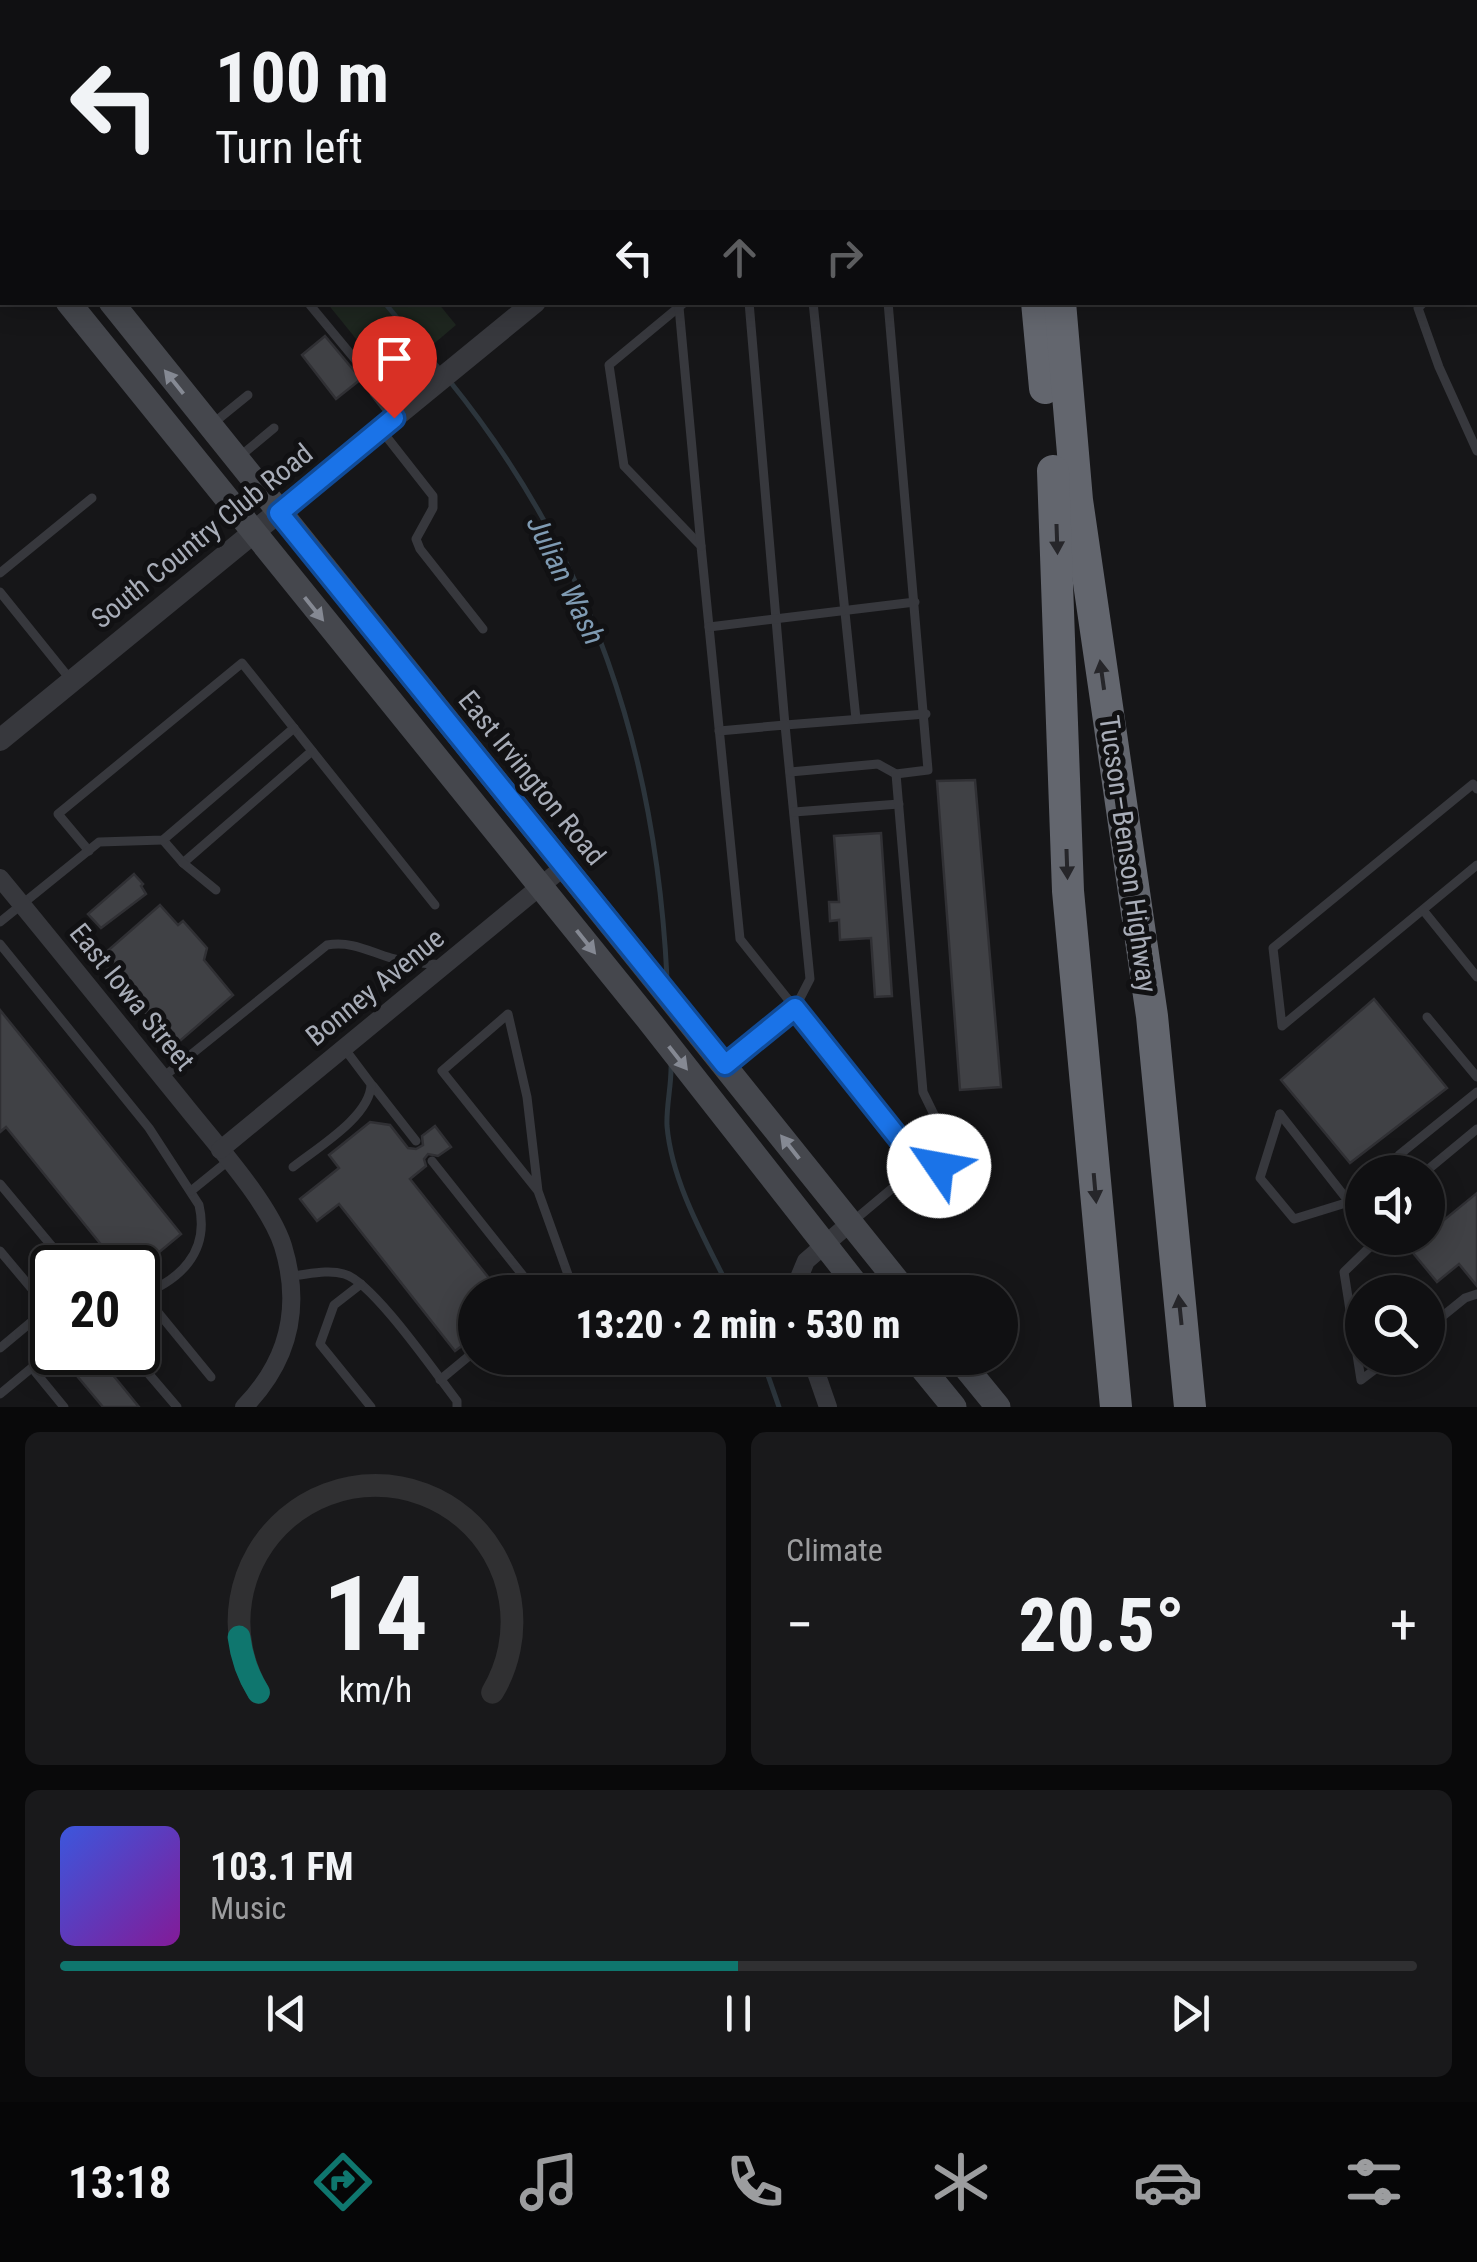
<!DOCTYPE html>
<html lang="en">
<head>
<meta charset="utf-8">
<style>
  body { margin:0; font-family:"Roboto Condensed",sans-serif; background:#19191b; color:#f1f3f6; height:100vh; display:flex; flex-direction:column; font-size:38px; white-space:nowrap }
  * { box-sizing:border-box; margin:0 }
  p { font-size:32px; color:#9c9d9f }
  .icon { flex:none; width:55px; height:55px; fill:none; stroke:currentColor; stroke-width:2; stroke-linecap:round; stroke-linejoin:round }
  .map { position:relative; height:1407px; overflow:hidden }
  .drawer { display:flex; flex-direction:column; gap:25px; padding:25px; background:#09090a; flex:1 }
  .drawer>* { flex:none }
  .guide { position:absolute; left:0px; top:0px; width:1478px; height:305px; box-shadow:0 5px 25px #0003,0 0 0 2px #303032; background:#101012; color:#f1f3f6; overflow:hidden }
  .tools { position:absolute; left:1345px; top:1155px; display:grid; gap:20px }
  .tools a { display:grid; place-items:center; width:100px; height:100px; border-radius:50%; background:#101012; box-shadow:0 5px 25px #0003,0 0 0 2px #303032; font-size:50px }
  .speed { position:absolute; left:30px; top:1245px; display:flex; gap:20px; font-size:50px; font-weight:700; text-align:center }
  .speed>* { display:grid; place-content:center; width:130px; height:130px; border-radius:50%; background:#101012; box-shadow:0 5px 25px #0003,0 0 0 2px #303032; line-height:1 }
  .speed .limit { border:5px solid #111; border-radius:15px; background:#fff; color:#111 }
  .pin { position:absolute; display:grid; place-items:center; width:85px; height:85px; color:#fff; margin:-102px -42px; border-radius:50% 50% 50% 0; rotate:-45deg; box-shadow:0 0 10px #0007 }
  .pin .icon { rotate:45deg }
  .me { position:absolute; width:110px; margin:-55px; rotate:303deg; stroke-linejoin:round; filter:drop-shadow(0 0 8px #0008) }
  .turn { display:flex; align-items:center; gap:35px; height:210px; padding:0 50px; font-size:45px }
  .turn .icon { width:130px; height:130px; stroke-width:2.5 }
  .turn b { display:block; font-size:70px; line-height:85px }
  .lanes { display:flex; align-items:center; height:95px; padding:0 50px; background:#0003; justify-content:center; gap:50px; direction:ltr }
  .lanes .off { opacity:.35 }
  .big { font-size:75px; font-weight:800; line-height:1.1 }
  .drawer .widget { flex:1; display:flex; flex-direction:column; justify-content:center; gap:15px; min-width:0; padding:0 35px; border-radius:15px; background:#19191b }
  .drawer .dial { align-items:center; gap:0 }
  .dial svg { height:260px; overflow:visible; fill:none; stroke:#303032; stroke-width:7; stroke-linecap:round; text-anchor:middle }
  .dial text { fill:#f1f3f6; stroke:none }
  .song { display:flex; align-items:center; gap:30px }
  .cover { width:120px; height:120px; border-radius:15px; background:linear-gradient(135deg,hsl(230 70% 55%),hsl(290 70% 35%)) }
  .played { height:10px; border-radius:5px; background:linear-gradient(90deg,#0f766e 50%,#303032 50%) }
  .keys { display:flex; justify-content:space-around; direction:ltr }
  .heat { display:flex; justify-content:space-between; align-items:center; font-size:55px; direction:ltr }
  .drawer .tiles { flex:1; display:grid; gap:25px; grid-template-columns:1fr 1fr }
  .widget:last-child { grid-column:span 2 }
  .trip { position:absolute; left:458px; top:1275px; width:560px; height:100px; border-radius:50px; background:#101012; box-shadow:0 5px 25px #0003,0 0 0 2px #303032; font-weight:800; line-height:100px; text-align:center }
  .menu { display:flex; height:160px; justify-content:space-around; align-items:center; background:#060607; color:#9c9d9f }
  .menu .icon { width:70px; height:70px }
  .menu .current { color:#0f766e }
  .menu b { font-size:45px; color:#f1f3f6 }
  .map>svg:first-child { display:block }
  .green { fill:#1e261f }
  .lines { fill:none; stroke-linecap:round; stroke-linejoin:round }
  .stream { stroke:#2c353c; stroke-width:5 }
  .building { fill:#404145; stroke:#303034; stroke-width:2.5 }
  .service { stroke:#37383d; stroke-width:9 }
  .minor { stroke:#37383d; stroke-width:18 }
  .tertiary { stroke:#37383d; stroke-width:22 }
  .secondary { stroke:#45474d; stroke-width:25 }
  .motorway { stroke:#63666e; stroke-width:32 }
  .oneway { fill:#858993 }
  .oneway2 { fill:#26262a }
  .route-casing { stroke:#114b97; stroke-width:25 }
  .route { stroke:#1a73e8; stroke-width:18 }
  .labels { text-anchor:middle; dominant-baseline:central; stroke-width:10; stroke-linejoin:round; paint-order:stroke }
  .street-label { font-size:28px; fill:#a8adb8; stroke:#111113 }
  .water-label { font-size:30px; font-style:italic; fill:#7f9bb3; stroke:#111113 }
</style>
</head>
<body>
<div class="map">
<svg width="1477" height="1407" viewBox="0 0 1477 1407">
  <rect width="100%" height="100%" fill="#161618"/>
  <polygon class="green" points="327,303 438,303 456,325 390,381"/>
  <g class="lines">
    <g class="stream">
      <polyline points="77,0 79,2"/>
      <polyline points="384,302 441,371"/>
      <path d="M448,379c144,178 208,372 219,599"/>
      <path d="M671,1063c1,21 -5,42 -4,63 5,58 39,115 64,166"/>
      <polyline points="762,1358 779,1407"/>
    </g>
  </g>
  <g class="building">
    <polygon points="325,336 361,379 336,399 302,355"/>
    <polygon points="975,780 1001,1087 960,1090 937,781"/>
    <polygon points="881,833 892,996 875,997 871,938 840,940 839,920 830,921 829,902 839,902 834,836"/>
    <polygon points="134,874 143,884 141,886 146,894 101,928 88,914"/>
    <polygon points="160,905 178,925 183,921 207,948 204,960 233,995 174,1046 108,969 114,964 104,954"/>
    <polygon points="1374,999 1447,1088 1350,1163 1281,1080"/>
    <polygon points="0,1010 181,1234 140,1268 120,1268 6,1127 0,1132"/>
    <polygon points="370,1122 390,1125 408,1148 416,1149 423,1145 422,1136 435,1126 451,1147 438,1156 428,1154 424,1159 426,1166 410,1179 500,1292 475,1292 475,1336 455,1351 339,1204 317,1221 300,1199 339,1168 329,1155"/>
    <polygon points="1477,1193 1477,1286 1459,1264 1437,1282 1409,1248 1422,1238 1428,1238 1428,1233"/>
    <polygon points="95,1353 139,1407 103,1407 72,1370"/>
  </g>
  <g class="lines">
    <g class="service">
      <polyline points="285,0 287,2"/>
      <polyline points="337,0 339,2"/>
      <polyline points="606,0 608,2"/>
      <polyline points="719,0 721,2"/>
      <polyline points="1284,0 1286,2"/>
      <polyline points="626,2 629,0"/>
      <polyline points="1475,260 1477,259"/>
      <polyline points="685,302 609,365 624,466 701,546 740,939 920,1165"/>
      <polyline points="749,302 785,725 926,714"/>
      <polyline points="813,302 856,719"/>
      <polyline points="1424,302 1418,308 1439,367 1477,451"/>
      <polyline points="310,305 373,381 374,393 392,416"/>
      <polyline points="679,307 701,546"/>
      <polyline points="211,425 248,395"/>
      <polyline points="382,431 433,496 433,508 416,539 420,549 483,629"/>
      <polyline points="238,458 274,428"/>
      <polyline points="0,573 92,498"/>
      <polyline points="0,592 70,679"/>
      <polyline points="709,627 915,602"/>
      <polyline points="719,731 785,725 810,979 795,1008 727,1063"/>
      <polyline points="790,772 878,764 896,774"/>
      <polyline points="1477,789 1473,784 1273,948 1282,1026 1477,865"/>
      <polyline points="794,812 899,804"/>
      <polyline points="163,840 183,863 312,751"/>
      <polyline points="89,851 58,814 242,663 435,905"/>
      <polyline points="183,863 216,890"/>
      <polyline points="1423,910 1477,977"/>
      <polyline points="0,922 99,842 163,840 294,728"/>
      <path d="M0,944l149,184 50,77c11,47 -19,76 -61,91"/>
      <polyline points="1427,1017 1477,1077"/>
      <path d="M162,1078l165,-133c25,-4 41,6 64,13 16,5 34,5 50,7"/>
      <polyline points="373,1086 416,1141"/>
      <polyline points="1280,1114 1260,1178 1294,1219 1349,1202"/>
      <polyline points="1280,1114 1349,1202 1362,1194"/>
      <polyline points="432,1161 536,1292"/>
      <path d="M293,1167c24,-19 78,-51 78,-83l-27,-36"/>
      <polyline points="1415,1172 1399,1155 1477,1092"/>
      <polyline points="1425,1172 1477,1129"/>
      <polyline points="0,1184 70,1268"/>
      <polyline points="191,1191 228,1161"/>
      <polyline points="538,1191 442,1071 508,1014 527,1097 538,1191 571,1283 559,1292"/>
      <polyline points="852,1222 920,1165 939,1166 943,1133 923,1092 896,774 928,770 888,302"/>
      <polyline points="1379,1238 1344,1272 1361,1380 1390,1358"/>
      <polyline points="0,1251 48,1308 0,1348"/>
      <path d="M289,1276c17,-1 38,-7 55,-2 28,7 92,100 113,127v6"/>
      <polyline points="361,1284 334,1305 320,1344 371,1407"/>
      <polyline points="143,1294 211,1377"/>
      <polyline points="1428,1328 1465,1298 1477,1294"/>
      <polyline points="130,1352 177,1407"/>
      <polyline points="32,1368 64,1407"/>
      <polyline points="440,1380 475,1351"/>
      <polyline points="0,1394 52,1351"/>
    </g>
    <g class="minor">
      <path d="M0,878c62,75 122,150 183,225 30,38 86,99 100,143 19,62 5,116 -39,161"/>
      <polyline points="220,1150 565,866"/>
      <polyline points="793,1292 806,1261 850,1223"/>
      <polyline points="811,1358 828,1407"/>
    </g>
    <polyline class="tertiary" points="0,740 535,302"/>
    <g class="secondary">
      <polyline points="0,164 2,167"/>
      <polyline points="0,218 2,221"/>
      <polyline points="68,302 647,1018 862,1292"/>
      <polyline points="111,302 906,1292"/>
      <polyline points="914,1358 954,1407"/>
      <polyline points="958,1358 998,1407"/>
    </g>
    <g class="motorway">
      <polyline points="1007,0 1008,2"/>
      <polyline points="1034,0 1034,2"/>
      <polyline points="1037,302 1045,388"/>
      <polyline points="1060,302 1077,500 1152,1016 1190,1407"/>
      <polyline points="1053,471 1068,891 1116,1407"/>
    </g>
  </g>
  <defs><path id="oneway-solid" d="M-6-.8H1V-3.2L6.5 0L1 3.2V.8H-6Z" transform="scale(2.5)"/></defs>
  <g class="oneway">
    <use href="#oneway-solid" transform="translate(174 382) rotate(-129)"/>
    <use href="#oneway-solid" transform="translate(314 609) rotate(51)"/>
    <use href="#oneway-solid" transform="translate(586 942) rotate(51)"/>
    <use href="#oneway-solid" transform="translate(678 1058) rotate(52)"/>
    <use href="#oneway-solid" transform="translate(790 1147) rotate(-128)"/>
  </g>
  <g class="oneway2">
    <use href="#oneway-solid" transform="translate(1057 539) rotate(88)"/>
    <use href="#oneway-solid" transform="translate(1102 675) rotate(-98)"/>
    <use href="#oneway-solid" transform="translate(1067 864) rotate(88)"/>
    <use href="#oneway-solid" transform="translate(1095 1188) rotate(85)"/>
    <use href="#oneway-solid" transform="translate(1180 1310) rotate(-96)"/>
  </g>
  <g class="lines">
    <g class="route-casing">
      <polyline id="route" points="394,418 279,513 725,1065 795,1008 920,1165 939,1166"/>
    </g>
    <use href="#route" class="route"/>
  </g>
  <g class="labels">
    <g class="street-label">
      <text transform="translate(202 536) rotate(-39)">South Country Club Road</text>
      <text transform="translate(532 778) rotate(51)">East Irvington Road</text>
      <text transform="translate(1128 854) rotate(82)">Tucson–Benson Highway</text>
      <text transform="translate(375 987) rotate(-39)">Bonney Avenue</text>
      <text transform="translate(132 997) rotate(51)">East Iowa Street</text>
    </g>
    <g class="water-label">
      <text transform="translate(566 580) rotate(64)">Julian Wash</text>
    </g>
  </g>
</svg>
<div class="tools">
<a><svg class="icon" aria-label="sound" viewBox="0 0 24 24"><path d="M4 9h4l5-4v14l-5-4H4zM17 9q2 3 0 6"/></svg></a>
<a><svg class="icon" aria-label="search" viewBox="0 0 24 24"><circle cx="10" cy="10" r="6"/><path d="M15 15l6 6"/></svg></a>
</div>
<div class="speed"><div class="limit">20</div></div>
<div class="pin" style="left:394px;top:418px;background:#d93025"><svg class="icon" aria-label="arrive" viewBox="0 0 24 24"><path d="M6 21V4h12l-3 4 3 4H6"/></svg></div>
<svg class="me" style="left:939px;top:1166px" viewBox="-20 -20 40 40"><circle r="19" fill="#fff"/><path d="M0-13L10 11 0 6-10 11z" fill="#1a73e8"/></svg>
<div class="trip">13:20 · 2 min · 530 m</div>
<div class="guide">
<div class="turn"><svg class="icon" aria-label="left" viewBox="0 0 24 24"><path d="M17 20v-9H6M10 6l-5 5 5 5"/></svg><div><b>100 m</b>Turn left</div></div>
<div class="lanes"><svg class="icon" aria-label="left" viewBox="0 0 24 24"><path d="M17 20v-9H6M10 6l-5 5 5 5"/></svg><svg class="icon off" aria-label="ahead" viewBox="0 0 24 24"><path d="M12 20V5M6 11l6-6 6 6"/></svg><svg class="icon off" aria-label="right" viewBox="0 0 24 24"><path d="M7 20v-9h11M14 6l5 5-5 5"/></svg></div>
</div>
</div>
<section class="drawer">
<div class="tiles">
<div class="widget dial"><svg viewBox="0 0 100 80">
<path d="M14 69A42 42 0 1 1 86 69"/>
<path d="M14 69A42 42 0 0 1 8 52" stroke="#0f766e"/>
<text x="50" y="56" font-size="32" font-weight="700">14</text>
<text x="50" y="72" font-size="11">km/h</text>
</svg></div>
<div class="widget"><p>Climate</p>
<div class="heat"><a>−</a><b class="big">20.5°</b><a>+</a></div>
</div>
<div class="widget">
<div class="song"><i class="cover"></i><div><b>103.1 FM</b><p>Music</p></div></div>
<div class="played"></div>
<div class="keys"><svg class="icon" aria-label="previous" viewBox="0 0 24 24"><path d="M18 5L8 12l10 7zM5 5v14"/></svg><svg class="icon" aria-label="pause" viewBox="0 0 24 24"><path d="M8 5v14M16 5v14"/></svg><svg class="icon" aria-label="next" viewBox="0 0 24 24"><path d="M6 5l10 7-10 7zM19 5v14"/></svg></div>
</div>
</div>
</section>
<nav class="menu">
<b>13:18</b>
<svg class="icon current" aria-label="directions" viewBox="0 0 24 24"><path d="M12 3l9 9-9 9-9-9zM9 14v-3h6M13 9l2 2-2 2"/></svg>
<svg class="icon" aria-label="music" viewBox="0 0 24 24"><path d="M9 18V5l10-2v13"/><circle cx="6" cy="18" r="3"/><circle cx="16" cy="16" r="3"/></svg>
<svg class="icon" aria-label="phone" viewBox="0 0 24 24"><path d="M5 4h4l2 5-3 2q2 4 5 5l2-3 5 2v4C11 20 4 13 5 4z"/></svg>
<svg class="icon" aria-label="climate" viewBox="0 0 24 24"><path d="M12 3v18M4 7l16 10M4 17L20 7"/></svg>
<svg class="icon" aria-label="car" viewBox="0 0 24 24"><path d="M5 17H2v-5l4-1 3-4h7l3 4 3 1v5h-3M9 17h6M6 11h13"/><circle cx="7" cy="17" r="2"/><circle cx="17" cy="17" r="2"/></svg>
<svg class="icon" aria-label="filters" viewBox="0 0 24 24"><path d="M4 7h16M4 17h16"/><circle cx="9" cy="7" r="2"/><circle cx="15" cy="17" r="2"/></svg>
</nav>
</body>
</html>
